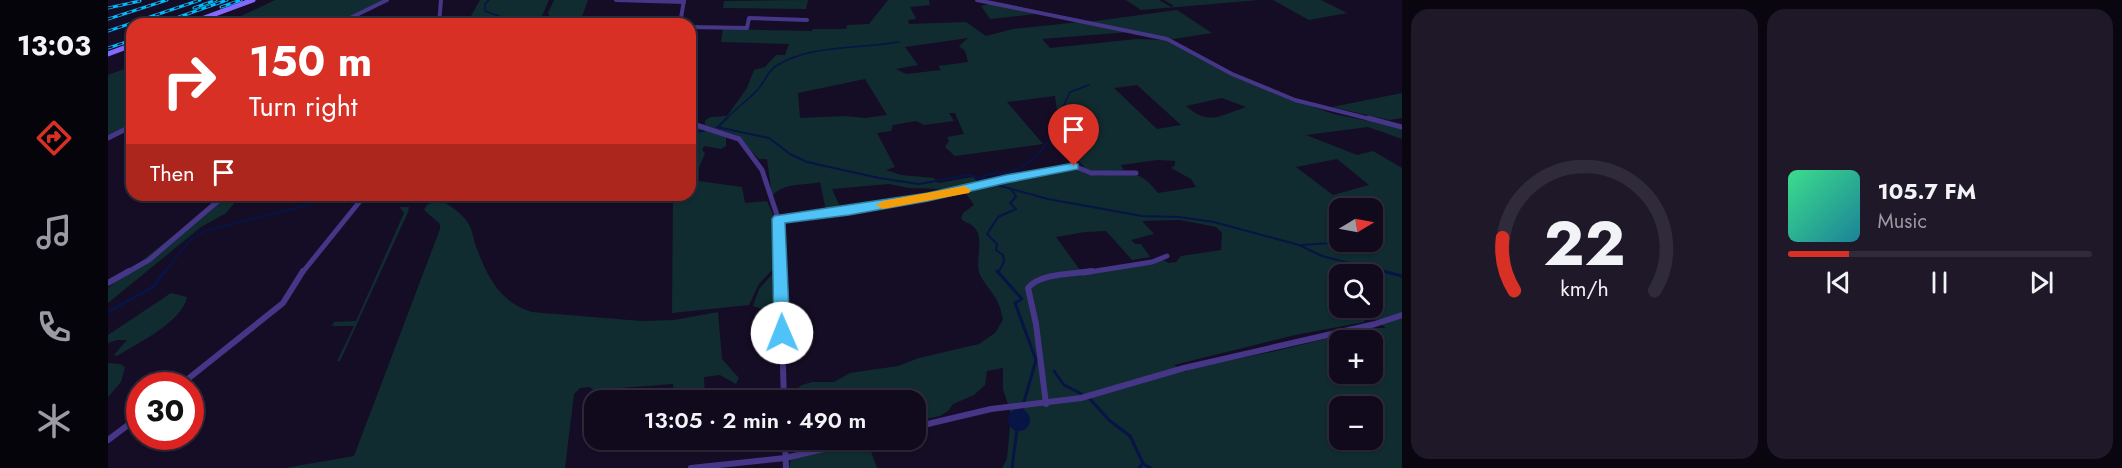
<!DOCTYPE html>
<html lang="en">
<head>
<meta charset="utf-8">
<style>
  body { margin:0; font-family:Jost,sans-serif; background:#1e1829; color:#f1f3f6; height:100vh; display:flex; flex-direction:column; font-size:22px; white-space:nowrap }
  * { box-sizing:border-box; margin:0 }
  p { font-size:20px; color:#9c9aa3 }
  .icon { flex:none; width:33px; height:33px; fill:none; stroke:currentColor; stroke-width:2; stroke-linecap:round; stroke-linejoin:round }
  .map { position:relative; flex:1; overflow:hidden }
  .details { display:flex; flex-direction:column; gap:9px; padding:9px; background:#09060f; width:720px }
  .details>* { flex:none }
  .banner { position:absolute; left:18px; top:18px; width:570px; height:183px; border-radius:18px; box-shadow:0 2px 4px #0004,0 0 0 2px #302b3b; background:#d93025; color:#fff; overflow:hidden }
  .needle { width:39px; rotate:80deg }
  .fabs { position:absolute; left:1221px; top:198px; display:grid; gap:12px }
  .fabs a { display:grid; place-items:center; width:54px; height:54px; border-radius:12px; background:#100a1c; box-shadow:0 2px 4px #0004,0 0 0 2px #302b3b; font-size:30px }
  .speed { position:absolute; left:18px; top:372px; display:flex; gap:12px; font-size:30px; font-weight:700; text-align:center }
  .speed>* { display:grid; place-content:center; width:78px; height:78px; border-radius:50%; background:#100a1c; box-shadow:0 2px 4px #0004,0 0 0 2px #302b3b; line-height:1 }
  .speed .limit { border:9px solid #d22; background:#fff; color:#111 }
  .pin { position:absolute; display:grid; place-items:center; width:51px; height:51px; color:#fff; margin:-62px -26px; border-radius:50% 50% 50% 0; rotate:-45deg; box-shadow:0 0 6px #0007 }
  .pin .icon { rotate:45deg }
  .me { position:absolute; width:66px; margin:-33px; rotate:359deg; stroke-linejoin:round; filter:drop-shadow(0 0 4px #0008) }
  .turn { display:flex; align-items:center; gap:21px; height:126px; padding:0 24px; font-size:27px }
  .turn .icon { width:78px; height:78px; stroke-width:2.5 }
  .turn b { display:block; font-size:42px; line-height:51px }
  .then { display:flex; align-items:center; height:57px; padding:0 24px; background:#0003; gap:12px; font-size:22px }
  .details .tile { flex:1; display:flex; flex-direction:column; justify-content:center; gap:9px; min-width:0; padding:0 21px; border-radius:18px; background:#1e1829 }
  .details .dial { align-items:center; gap:0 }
  .dial svg { height:156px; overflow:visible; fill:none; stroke:#302b3b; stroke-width:7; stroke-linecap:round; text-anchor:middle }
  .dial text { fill:#f1f3f6; stroke:none }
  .song { display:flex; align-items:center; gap:18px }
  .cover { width:72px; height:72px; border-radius:9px; background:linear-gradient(135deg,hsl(150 70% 55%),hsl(190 70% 35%)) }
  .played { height:6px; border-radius:3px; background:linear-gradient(90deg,#d93025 20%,#302b3b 20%) }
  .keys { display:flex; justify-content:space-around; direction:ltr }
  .details .tiles { flex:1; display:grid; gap:9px; grid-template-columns:repeat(2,1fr) }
  .trip { position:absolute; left:476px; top:390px; width:342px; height:60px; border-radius:18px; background:#100a1c; box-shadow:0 2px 4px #0004,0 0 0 2px #302b3b; font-weight:600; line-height:60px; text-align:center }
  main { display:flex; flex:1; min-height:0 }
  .menu { display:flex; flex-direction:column; width:108px; justify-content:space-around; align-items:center; background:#06040b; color:#9c9aa3 }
  .menu .icon { width:42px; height:42px }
  .menu .on { color:#d93025 }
  .menu b { font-size:27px; color:#f1f3f6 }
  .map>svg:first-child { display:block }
  .green { fill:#102c30; fill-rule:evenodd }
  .water { fill:#071445 }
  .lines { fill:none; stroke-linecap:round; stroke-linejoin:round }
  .stream-far2 { stroke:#071445; stroke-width:1.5 }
  .stream-far1 { stroke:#071445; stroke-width:2 }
  .stream { stroke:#071445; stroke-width:3 }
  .minor-far2 { stroke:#463687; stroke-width:4 }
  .minor-far1 { stroke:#463687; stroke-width:5 }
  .minor { stroke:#463687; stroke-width:6 }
  .secondary { stroke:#8469ff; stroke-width:5 }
  .rail-casing { stroke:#00bbfd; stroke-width:3 }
  .rail { stroke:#150d25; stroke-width:1.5; stroke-dasharray:5; stroke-linecap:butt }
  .route { fill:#4fc3f7; stroke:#337fa1; stroke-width:1.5 }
  .slow { fill:#f59e0b }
</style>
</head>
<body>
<main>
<nav class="menu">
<b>13:03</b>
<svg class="icon on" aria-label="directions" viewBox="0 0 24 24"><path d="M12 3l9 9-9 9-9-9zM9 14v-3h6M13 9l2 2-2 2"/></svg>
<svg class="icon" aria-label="music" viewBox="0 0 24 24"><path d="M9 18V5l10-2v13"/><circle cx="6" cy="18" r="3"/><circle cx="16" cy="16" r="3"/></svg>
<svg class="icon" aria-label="phone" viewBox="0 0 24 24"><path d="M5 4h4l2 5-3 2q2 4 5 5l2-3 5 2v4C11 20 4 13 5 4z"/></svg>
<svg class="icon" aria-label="climate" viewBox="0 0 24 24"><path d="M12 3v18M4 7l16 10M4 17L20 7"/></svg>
</nav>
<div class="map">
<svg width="1294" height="468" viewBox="0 0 1294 468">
  <rect width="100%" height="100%" fill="#150d25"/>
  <g class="green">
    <polygon points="167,0 277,0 228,24 116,24"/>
    <polygon points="372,0 441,0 434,16 437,21 428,21 426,24 406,24 409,18 406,17 403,24 362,24 380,22 363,16"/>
    <polygon points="446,0 480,0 472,22 482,24 445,24 440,13"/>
    <polygon points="700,0 698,9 615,8 616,1"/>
    <path d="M780,0h41l1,5 -20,2 6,12 -8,1 1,4 57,-2 20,14 27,-7 66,-7 50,10 -87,7 8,9 87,-9 28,1 56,30 71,30 42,14 68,14v11l-34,-12 -62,8 51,20 16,-4 29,17v300h-400l5,-9 4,-45 -8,-25v-21l-16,3 -2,14 -11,10 -21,9 -5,7 -8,5 -25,5v-21h-129v-4l16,-11 10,-3h22l16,-9 48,-7 21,-8 60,-14 16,-11 8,-13c-5,-27 -12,-25 -23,-45 -6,-12 6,-38 -7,-49 -4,-4 -8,-2 -12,-8l2,-5 11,-8 -11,-16 -19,3 -2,-3 -33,-1 -20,-4 -57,5 9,20 -15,2 -6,-29c-17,4 -36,0 -48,14l-5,-37h-8l-23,-24 -31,-10v-4l5,-4 17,-1 20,-28 7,-18 11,-3 11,-12h9l4,-11 -68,-2 2,-13 89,2 1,-2h33l1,-4 22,-1zM860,38l-9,8 6,5 3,11 -30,4 3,4 -35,4 -10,-5 22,-4 -13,-18zM757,79l22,36 -22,3 -19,-2 -46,2 -2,-25zM1029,85l44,40 -24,4 -43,-41zM947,96l5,40 -8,4 3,6 13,3 17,19 11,5 28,-3 -3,-5 37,-5 17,1v4l-4,3 20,11 5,8 -38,6c-23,-30 -34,-15 -66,-18 -9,0 -13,-7 -21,-9 -14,-4 -73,15 -90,20l-8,-9 -35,6 -4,-5 -33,-3 -15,-5 9,-3 -18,-34 14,-2 2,-6 23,-4 8,4 30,-4 -5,-8h6l9,21 -17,3 2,4 -4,6 10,9 88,-12 -36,-42zM1114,98l24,9c-27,9 -37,19 -60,-1zM1229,159l32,26 -36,10 -37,-28zM1232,208h32v34h-32zM1072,220l36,7 6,6 -1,17 -40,6 -5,6 -7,1 -6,-3 -111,18 28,-8 -24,-33 29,-5 21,-1 26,29 18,-3 -9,-13h-6l-4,-4 23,-6 -12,-13zM1232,274h32v34h-32zM1259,314l19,14h-16l-94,23 -88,18 -2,3 -12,-7 121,-30 69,-13zM1232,340h32v34h-32zM1232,406h32v34h-32z"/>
    <polygon points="1018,0 1051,0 1063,7 1066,6 1056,0 1152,0 1033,10"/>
    <polygon points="1165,0 1213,0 1239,13 1201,20"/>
    <polygon points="882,4 928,14 882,19 873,6"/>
    <polygon points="1069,10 1104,33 1065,39 980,22"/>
    <polygon points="24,66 24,125 0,137 0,75"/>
    <polygon points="1294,93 1294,118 1281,120 1224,107"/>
    <polygon points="582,124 618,136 618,146 613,149 596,146 594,150 597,153 591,168 591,181 634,187 637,203 659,201 666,217 667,267 651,284 641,305 564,313 565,195 582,195"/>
    <polygon points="116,195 133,195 118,213 93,227 0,303 0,288"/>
    <path d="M331,199c11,7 22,13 29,24 5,7 5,17 9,26 11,29 23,53 55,63l109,9 33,-1 44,-8 4,47 17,19 -3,6 -16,-9 -16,2 1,23h-31l-1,-16 -80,6 -3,-3 -10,1 -6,6 -9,74h-280l69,-12 86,-227v-5l-16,-14 3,-5z"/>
    <polygon points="292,207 301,207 300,212 232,361 229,361 246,326 224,326 226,322 248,321 296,213"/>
    <polygon points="668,270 668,313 666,313 645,306 651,289"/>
    <path d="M63,293l16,4c-5,25 -49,46 -70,59l-3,-1 13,-15h-10l-9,3v-8z"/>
    <polygon points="0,363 12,364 17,367 13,382 0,397"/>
    <polygon points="757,441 760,443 769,468 681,468 683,459"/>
  </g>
  <circle class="water" cx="911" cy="420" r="11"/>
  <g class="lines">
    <g class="stream-far2">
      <polyline points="381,0 377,4 377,11 399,19 399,24"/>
      <polyline points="400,19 430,17"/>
      <path d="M617,120c11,-12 24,-20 34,-32 6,-7 9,-17 17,-22 35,-22 84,-17 123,-24"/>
      <polyline points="952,120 954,109 962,92 981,85"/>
    </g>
    <g class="stream-far1">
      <polyline points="611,126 619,118"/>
      <polyline points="609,127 661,138 682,154 699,162 771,178 811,184 861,175 879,180"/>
      <polyline points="582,133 599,130"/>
      <path d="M875,177c6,-5 15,-3 22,-4 28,-6 45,-30 56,-55"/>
      <polyline points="889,185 940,199 1034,216 1071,217 1106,222 1191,245 1214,256 1281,273"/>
      <polyline points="1264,226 1271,220"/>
      <polyline points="1193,245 1241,242"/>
      <polyline points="56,273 81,241 96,231 200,205 212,195"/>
      <polyline points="890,273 896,262 895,255 888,250 889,244 879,234 890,217 908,209 902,203 908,197 904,190"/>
    </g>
    <g class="stream">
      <polyline points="889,271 914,299 907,303 928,360 913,412"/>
      <polyline points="1275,271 1294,276"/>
      <polyline points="0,312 45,287 57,271"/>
      <polyline points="946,371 956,385 974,394"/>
      <polyline points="982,399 1001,420 1022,436 1035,463 1031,468"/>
      <polyline points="1035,464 1043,468"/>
      <polyline points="904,468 909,429"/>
    </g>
    <g class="minor-far2">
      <polyline points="508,0 576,2"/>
      <polyline points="869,0 1059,39 1124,74 1187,100 1266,120"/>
      <polyline points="482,22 538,24"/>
      <polyline points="230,24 279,0"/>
      <polyline points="331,24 333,0"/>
      <polyline points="572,24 576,0"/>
      <polyline points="582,27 639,28 641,18 699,20"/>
    </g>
    <g class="minor-far1">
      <polyline points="1260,118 1294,127"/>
      <polyline points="582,123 631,139 654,170 671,221 672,273"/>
      <polyline points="0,138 24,126"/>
      <polyline points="670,219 821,197 966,166 983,173 1028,173"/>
      <polyline points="18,273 41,260 117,195"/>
      <polyline points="194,273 257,195"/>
      <polyline points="975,273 1044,262 1059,256"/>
    </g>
    <g class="minor">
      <polyline points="672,271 676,400"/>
      <polyline points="0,283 21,271"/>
      <polyline points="71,386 175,303 195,271"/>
      <path d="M938,404l-10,-80 -8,-36c12,-15 46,-14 64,-17"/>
      <polyline points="807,427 883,409 973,398 1076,368 1267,324 1294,315"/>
      <polyline points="0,440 32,416"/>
      <polyline points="677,440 678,468"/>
      <polyline points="583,468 677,458 754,440"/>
    </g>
    <g class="secondary">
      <polyline points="80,24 145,0"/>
      <polyline points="0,54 24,45"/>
    </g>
    <g class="rail-casing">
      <g id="rail">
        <polyline points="113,7 133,0"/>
        <polyline points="0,8 32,1"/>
        <polyline points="86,8 108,0"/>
        <polyline points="0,19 59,0"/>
        <polyline points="51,24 119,0"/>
        <polyline points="0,31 92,0"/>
        <polyline points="0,48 24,40"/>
      </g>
    </g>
    <use href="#rail" class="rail"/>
  </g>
  <polygon class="route" points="966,163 970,164 970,169 898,183 820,201 741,215 677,223 682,333 679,338 674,339 668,338 666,333 664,219 666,216 820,193 898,175"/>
  <polygon class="slow" points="856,186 863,190 861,193 775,209 768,205 775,201"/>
</svg>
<div class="fabs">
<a><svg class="needle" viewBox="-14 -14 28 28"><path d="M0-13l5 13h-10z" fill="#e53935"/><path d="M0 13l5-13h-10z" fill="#9c9aa3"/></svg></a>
<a><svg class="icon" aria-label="search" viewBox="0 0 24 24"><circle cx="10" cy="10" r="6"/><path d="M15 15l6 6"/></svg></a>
<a>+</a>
<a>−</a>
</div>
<div class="speed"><div class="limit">30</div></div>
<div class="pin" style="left:966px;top:166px;background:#d93025"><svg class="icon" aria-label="arrive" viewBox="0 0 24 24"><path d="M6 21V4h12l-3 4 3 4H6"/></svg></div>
<svg class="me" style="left:674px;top:333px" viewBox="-20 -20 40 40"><circle r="19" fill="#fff"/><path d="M0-13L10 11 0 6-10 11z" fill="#4fc3f7"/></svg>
<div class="trip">13:05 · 2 min · 490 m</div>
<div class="banner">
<div class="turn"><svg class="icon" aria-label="right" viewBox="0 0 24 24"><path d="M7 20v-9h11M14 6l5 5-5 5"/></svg><div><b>150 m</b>Turn right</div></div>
<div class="then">Then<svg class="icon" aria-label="arrive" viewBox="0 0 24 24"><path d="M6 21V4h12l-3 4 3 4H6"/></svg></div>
</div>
</div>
<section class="details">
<div class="tiles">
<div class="tile dial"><svg viewBox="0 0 100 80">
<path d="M14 69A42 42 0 1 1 86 69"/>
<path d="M14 69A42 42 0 0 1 8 42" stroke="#d93025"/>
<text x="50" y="56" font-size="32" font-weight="700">22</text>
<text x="50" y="72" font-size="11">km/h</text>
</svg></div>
<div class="tile">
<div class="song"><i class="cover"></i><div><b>105.7 FM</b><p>Music</p></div></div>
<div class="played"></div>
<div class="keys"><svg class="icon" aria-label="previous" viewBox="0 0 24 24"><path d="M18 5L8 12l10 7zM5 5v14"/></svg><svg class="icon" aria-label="pause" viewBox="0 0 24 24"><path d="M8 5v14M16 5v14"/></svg><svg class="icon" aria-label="next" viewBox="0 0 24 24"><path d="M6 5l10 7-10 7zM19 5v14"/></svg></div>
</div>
</div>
</section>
</main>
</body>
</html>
